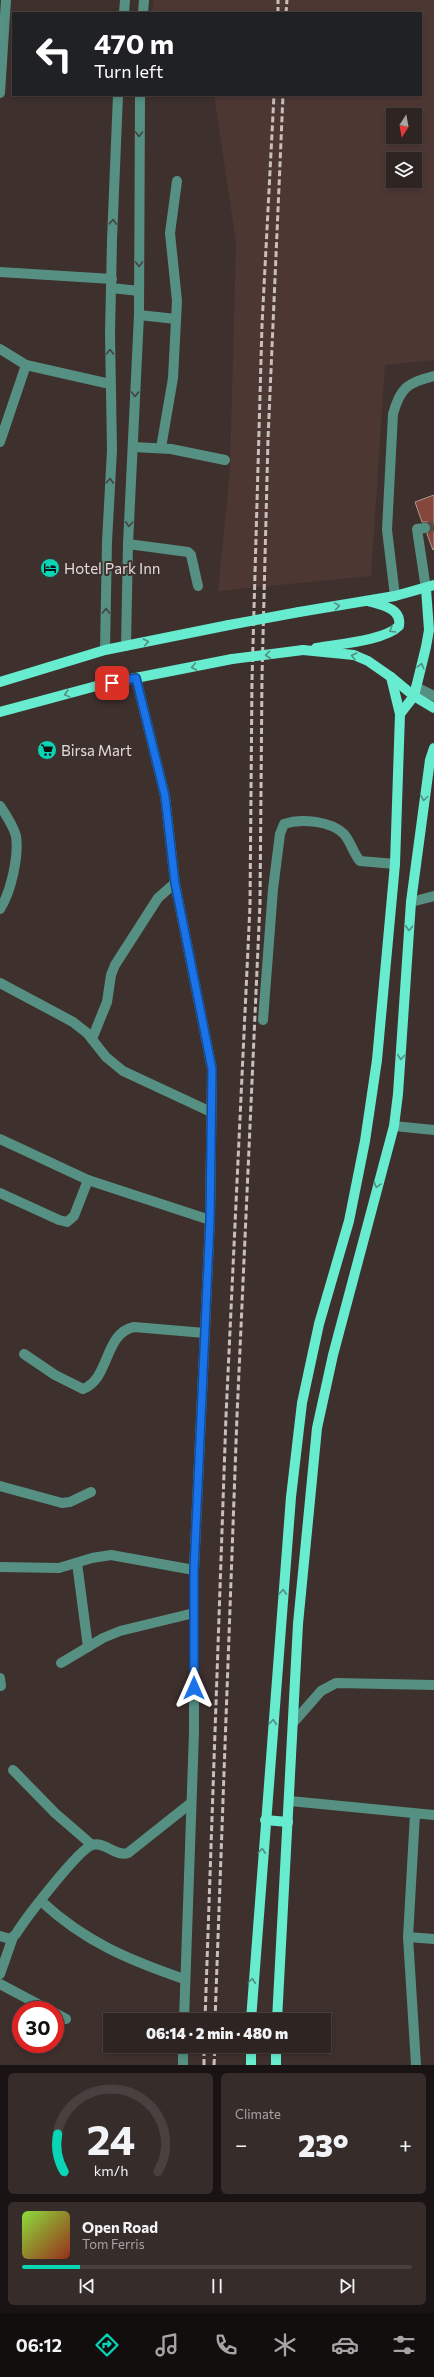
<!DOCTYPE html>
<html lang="en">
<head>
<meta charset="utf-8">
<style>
  body { margin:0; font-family:Commissioner,sans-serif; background:#362c2a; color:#f1f3f6; height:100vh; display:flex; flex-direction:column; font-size:15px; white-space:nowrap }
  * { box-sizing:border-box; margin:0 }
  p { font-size:13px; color:#a7a4a5 }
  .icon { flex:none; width:22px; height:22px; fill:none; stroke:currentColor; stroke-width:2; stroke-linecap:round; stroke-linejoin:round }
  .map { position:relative; height:2065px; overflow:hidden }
  .details { display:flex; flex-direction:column; gap:8px; padding:8px; background:#191413; flex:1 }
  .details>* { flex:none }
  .guide { position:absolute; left:12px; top:12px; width:410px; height:84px; border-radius:0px; box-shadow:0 2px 6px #0003,0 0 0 1px #494140; background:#202124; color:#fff; overflow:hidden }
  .needle { width:26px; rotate:191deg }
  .fabs { position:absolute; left:386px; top:108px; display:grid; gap:8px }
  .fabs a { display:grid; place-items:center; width:36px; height:36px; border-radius:0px; background:#2e2422; box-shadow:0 2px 6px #0003,0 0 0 1px #494140; font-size:20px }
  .speed { position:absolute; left:12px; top:2001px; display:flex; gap:8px; font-size:20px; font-weight:700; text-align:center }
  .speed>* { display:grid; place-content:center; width:52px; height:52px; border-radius:50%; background:#2e2422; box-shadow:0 2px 6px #0003,0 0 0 1px #494140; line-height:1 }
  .speed .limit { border:6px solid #d22; background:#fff; color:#111 }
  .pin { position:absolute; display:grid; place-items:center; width:34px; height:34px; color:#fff; margin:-17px; border-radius:8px; box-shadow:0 2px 6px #0006 }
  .me { position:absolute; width:44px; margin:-22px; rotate:0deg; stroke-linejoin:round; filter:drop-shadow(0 0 3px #0008) }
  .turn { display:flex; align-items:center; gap:14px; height:84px; padding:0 16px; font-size:18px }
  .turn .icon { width:52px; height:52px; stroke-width:2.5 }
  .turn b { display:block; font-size:28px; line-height:34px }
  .big { font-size:30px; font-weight:800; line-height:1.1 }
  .details .widget { flex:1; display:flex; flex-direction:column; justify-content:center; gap:6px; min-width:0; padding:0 14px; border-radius:6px; background:#362c2a }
  .details .dial { align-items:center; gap:0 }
  .dial svg { height:104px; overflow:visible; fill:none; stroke:#494140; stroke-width:7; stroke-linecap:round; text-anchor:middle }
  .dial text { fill:#f1f3f6; stroke:none }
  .song { display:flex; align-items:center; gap:12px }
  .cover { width:48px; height:48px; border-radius:6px; background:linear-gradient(135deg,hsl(90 70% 55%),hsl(10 70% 35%)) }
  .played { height:4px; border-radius:2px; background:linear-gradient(90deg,#07d5b6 15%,#494140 15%) }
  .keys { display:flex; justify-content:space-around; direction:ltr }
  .heat { display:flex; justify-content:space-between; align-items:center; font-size:22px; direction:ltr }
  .details .tiles { flex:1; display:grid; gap:8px; grid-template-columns:1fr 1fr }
  .widget:last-child { grid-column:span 2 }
  .trip { position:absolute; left:103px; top:2013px; width:228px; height:40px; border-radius:0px; background:#2e2422; box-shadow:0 2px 6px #0003,0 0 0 1px #494140; font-weight:800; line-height:40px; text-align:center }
  .menu { display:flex; height:64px; justify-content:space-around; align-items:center; background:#120e0e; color:#a7a4a5 }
  .menu .icon { width:28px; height:28px }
  .menu .selected { color:#07d5b6 }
  .menu b { font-size:18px; color:#f1f3f6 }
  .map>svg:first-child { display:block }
  .built { fill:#4c3733; fill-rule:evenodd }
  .building { fill:#85473c; stroke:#ac9b97 }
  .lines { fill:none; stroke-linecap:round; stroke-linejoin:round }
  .minor-tunnel { stroke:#574a47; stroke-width:10; stroke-dasharray:10 5; stroke-linecap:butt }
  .minor { stroke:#559082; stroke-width:10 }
  .major { stroke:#67ecd0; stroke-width:10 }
  .rail { stroke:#c8bebc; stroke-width:3; stroke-dasharray:6 3; stroke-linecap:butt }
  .major-bridge { stroke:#67ecd0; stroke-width:10 }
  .oneway { stroke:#43433e }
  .oneway2 { stroke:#528e7e }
  .route-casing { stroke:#114b97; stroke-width:10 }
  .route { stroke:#1a73e8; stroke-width:7 }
  .labels { text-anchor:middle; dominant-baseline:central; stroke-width:4; stroke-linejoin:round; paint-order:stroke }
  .poi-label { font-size:15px; fill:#e4dad9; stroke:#3e302d; text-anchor:start }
</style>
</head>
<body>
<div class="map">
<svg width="434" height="2065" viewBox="0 0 434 2065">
  <rect width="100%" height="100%" fill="#3e302d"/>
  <path class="built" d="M154,0h280v360l-49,5 -14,211 -153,15 12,-120 6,-229 -22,-147h207v-82h-269zM393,115h22v22h-22zM393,159h22v22h-22z"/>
  <polygon class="building" points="434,495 434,549 433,550 427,534 431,527 428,522 422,522 415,502"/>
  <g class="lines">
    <polyline class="minor-tunnel" points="425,528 434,526"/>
    <g class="minor">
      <polyline points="124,13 125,0"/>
      <polyline points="143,13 144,0"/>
      <polyline points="0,93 6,0"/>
      <polyline points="0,272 112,279"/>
      <polyline points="111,288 139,291"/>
      <polyline points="139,315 176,319"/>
      <polyline points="0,349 26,365"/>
      <polyline points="0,442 26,365 110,384"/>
      <polyline points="133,447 171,449 225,460"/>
      <polyline points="161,448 173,378 177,301 170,233 177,181"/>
      <polyline points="425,528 417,529 426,589"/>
      <polyline points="128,544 188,552 191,555 198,586"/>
      <path d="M395,596l-8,-66 6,-116c7,-26 15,-32 41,-38"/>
      <polyline points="126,646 128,544 139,315 140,95"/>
      <polyline points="105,650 107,542 112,450 110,334 112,240 118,95"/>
      <polyline points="136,678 165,796 175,883 212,1069 210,1220 194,1570 194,1732 184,2020"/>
      <polyline points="416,687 434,696"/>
      <path d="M0,806c6,9 13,19 16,30 3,20 -5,56 -16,73"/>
      <polyline points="411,902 434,896"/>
      <polyline points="0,983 73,1022 87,1033 106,1057 123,1071 211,1112"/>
      <path d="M263,1020l10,-131 7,-55 4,-10c17,-6 47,-3 60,10 7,8 9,19 16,27l35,3"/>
      <polyline points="92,1039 107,1002 111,975 115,965 158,898 175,883"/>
      <polyline points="394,1126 434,1130"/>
      <polyline points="0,1139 88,1180 74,1216 67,1222 59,1220 0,1193"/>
      <polyline points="88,1180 210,1220"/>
      <path d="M24,1354l31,21 28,14c27,-10 21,-56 51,-62l71,6"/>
      <polyline points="0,1486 62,1503 70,1502 91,1492"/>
      <polyline points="77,1563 88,1647"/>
      <polyline points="0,1567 59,1568 92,1558 111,1555 194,1570"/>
      <polyline points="61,1663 103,1638 120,1631 194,1613"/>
      <polyline points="0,1678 1,1686"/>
      <polyline points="293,1723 321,1691 336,1683 434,1685"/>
      <polyline points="13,1770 55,1813 92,1845"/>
      <polyline points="290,1801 434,1815"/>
      <polyline points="415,1814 408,1937 416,2065"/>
      <path d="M41,1901c44,41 88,59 143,78"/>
      <path d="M0,1936l10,3 6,-5c9,-15 62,-84 76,-89 13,-4 23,12 36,8l63,-50"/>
      <polyline points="408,1937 434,1939"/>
      <polyline points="0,1974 13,1937"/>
      <polyline points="0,1984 49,2010"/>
      <polyline points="55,2013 66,2019"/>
      <polyline points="183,2065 183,2046"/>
    </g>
    <g class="major">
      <polyline points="299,612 395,596 434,585"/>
      <path d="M316,648c21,-4 68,-7 83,-22 3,-18 -18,-21 -31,-25"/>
      <polyline points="391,677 414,696 434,708"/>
      <polyline points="0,682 105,650 229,625"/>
      <polyline points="0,712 100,685 232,659"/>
      <polyline points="400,714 414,696 426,647 429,630 426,589"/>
      <polyline points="265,1820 288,1822"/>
      <polyline points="251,2020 291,1497 302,1403 319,1324 349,1221 365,1141 377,1060 395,864 400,714 391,677 368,661 354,655 303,650"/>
      <polyline points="277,2020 298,1624 317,1428 333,1355 394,1126 398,1094 411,902 430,760 434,748"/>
      <polyline points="251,2046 251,2065"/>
      <polyline points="276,2065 276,2046"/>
    </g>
    <g class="rail">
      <polyline points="278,13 278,0"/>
      <polyline points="286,13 287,0"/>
      <polyline points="205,2020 226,1416 250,906 252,680 262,325 274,95"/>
      <polyline points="215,2020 237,1416 260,903 262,677 268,439 283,95"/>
      <polyline points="204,2065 204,2046"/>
      <polyline points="214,2065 215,2046"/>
    </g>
    <g class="major-bridge">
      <polyline points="229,625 299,612"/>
      <polyline points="232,659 303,650"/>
    </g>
  </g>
  <defs><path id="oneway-chevron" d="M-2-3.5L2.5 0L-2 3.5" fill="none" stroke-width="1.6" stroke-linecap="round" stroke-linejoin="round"/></defs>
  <g class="oneway">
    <use href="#oneway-chevron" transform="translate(139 134) rotate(91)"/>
    <use href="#oneway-chevron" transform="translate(113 222) rotate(-87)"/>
    <use href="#oneway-chevron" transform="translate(139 264) rotate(90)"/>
    <use href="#oneway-chevron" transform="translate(110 352) rotate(-90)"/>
    <use href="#oneway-chevron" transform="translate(135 394) rotate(92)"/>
    <use href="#oneway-chevron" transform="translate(110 481) rotate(-87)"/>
    <use href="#oneway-chevron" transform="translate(129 524) rotate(93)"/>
    <use href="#oneway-chevron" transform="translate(106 611) rotate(-89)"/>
  </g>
  <g class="oneway2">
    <use href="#oneway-chevron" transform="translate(337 606) rotate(-9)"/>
    <use href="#oneway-chevron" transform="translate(392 630) rotate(150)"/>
    <use href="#oneway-chevron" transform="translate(146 642) rotate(-11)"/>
    <use href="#oneway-chevron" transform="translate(268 655) rotate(173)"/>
    <use href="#oneway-chevron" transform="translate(354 656) rotate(-166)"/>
    <use href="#oneway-chevron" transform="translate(421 666) rotate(-76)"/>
    <use href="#oneway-chevron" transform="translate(194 667) rotate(169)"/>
    <use href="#oneway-chevron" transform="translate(67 694) rotate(165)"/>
    <use href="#oneway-chevron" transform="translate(424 798) rotate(98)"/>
    <use href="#oneway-chevron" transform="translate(409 928) rotate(94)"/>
    <use href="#oneway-chevron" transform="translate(401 1057) rotate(94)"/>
    <use href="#oneway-chevron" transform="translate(377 1185) rotate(106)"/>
    <use href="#oneway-chevron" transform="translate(283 1592) rotate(-86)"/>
    <use href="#oneway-chevron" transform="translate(273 1722) rotate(-85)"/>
    <use href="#oneway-chevron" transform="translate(262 1851) rotate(-86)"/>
    <use href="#oneway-chevron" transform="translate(252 1981) rotate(-86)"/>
  </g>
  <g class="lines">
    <g class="route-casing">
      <polyline id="route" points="112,683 136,678 165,796 175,883 212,1069 210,1220 194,1570 194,1688"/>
    </g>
    <use href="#route" class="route"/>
  </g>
  <defs>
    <g id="hotel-disc" transform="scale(1)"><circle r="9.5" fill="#07d5b6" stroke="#3e302d"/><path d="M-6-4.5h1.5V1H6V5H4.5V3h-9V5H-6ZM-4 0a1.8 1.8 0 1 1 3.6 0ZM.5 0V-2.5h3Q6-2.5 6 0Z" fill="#111"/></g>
    <g id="supermarket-disc" transform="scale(1)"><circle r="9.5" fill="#07d5b6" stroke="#3e302d"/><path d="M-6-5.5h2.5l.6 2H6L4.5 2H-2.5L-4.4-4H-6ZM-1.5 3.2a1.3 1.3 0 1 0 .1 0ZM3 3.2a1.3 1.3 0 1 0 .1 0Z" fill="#111"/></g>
  </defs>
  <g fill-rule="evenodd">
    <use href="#hotel-disc" x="50" y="568"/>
    <use href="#supermarket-disc" x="47" y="750"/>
  </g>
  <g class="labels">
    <g class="poi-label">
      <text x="64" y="568">Hotel Park Inn</text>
      <text x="61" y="750">Birsa Mart</text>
    </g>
  </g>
</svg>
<div class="fabs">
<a><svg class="needle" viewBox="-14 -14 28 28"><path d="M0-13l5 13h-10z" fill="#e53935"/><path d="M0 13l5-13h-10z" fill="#a7a4a5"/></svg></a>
<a><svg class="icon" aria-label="layers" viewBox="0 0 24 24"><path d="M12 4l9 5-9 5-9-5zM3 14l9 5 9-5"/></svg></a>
</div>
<div class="speed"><div class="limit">30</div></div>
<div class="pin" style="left:112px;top:683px;background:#d93025"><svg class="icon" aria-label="arrive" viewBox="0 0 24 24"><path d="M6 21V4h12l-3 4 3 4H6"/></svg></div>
<svg class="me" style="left:194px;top:1688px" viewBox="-20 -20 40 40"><path d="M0-17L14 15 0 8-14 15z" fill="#1a73e8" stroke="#fff" stroke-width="4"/></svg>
<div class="trip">06:14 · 2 min · 480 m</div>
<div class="guide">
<div class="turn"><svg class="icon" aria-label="left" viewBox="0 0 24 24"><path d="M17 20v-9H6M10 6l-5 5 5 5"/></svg><div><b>470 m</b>Turn left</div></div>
</div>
</div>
<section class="details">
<div class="tiles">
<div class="widget dial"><svg viewBox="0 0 100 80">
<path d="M14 69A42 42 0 1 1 86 69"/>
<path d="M14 69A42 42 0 0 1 9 40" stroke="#07d5b6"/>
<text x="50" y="56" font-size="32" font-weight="700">24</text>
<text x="50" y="72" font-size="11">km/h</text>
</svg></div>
<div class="widget"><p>Climate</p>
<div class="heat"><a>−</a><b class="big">23°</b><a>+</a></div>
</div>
<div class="widget">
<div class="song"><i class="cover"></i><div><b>Open Road</b><p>Tom Ferris</p></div></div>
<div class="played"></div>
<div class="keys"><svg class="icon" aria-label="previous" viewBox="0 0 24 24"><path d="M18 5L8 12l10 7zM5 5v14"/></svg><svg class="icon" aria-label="pause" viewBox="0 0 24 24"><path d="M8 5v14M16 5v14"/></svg><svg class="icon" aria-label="next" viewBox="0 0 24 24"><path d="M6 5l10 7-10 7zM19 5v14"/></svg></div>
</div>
</div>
</section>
<nav class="menu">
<b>06:12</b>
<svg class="icon selected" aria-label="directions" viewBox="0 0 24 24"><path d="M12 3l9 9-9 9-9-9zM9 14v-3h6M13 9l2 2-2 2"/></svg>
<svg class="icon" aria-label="music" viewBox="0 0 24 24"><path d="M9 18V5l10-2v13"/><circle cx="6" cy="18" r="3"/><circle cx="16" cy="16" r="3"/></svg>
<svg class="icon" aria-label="phone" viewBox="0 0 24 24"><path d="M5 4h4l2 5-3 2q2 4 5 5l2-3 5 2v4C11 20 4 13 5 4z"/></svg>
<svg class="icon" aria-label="climate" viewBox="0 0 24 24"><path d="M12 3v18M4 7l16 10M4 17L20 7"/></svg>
<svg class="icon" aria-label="car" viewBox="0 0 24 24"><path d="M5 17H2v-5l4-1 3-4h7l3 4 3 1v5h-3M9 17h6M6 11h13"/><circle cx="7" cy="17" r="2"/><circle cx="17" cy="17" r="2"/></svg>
<svg class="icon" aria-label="filters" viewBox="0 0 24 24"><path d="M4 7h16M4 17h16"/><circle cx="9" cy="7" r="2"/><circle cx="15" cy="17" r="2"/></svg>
</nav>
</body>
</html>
